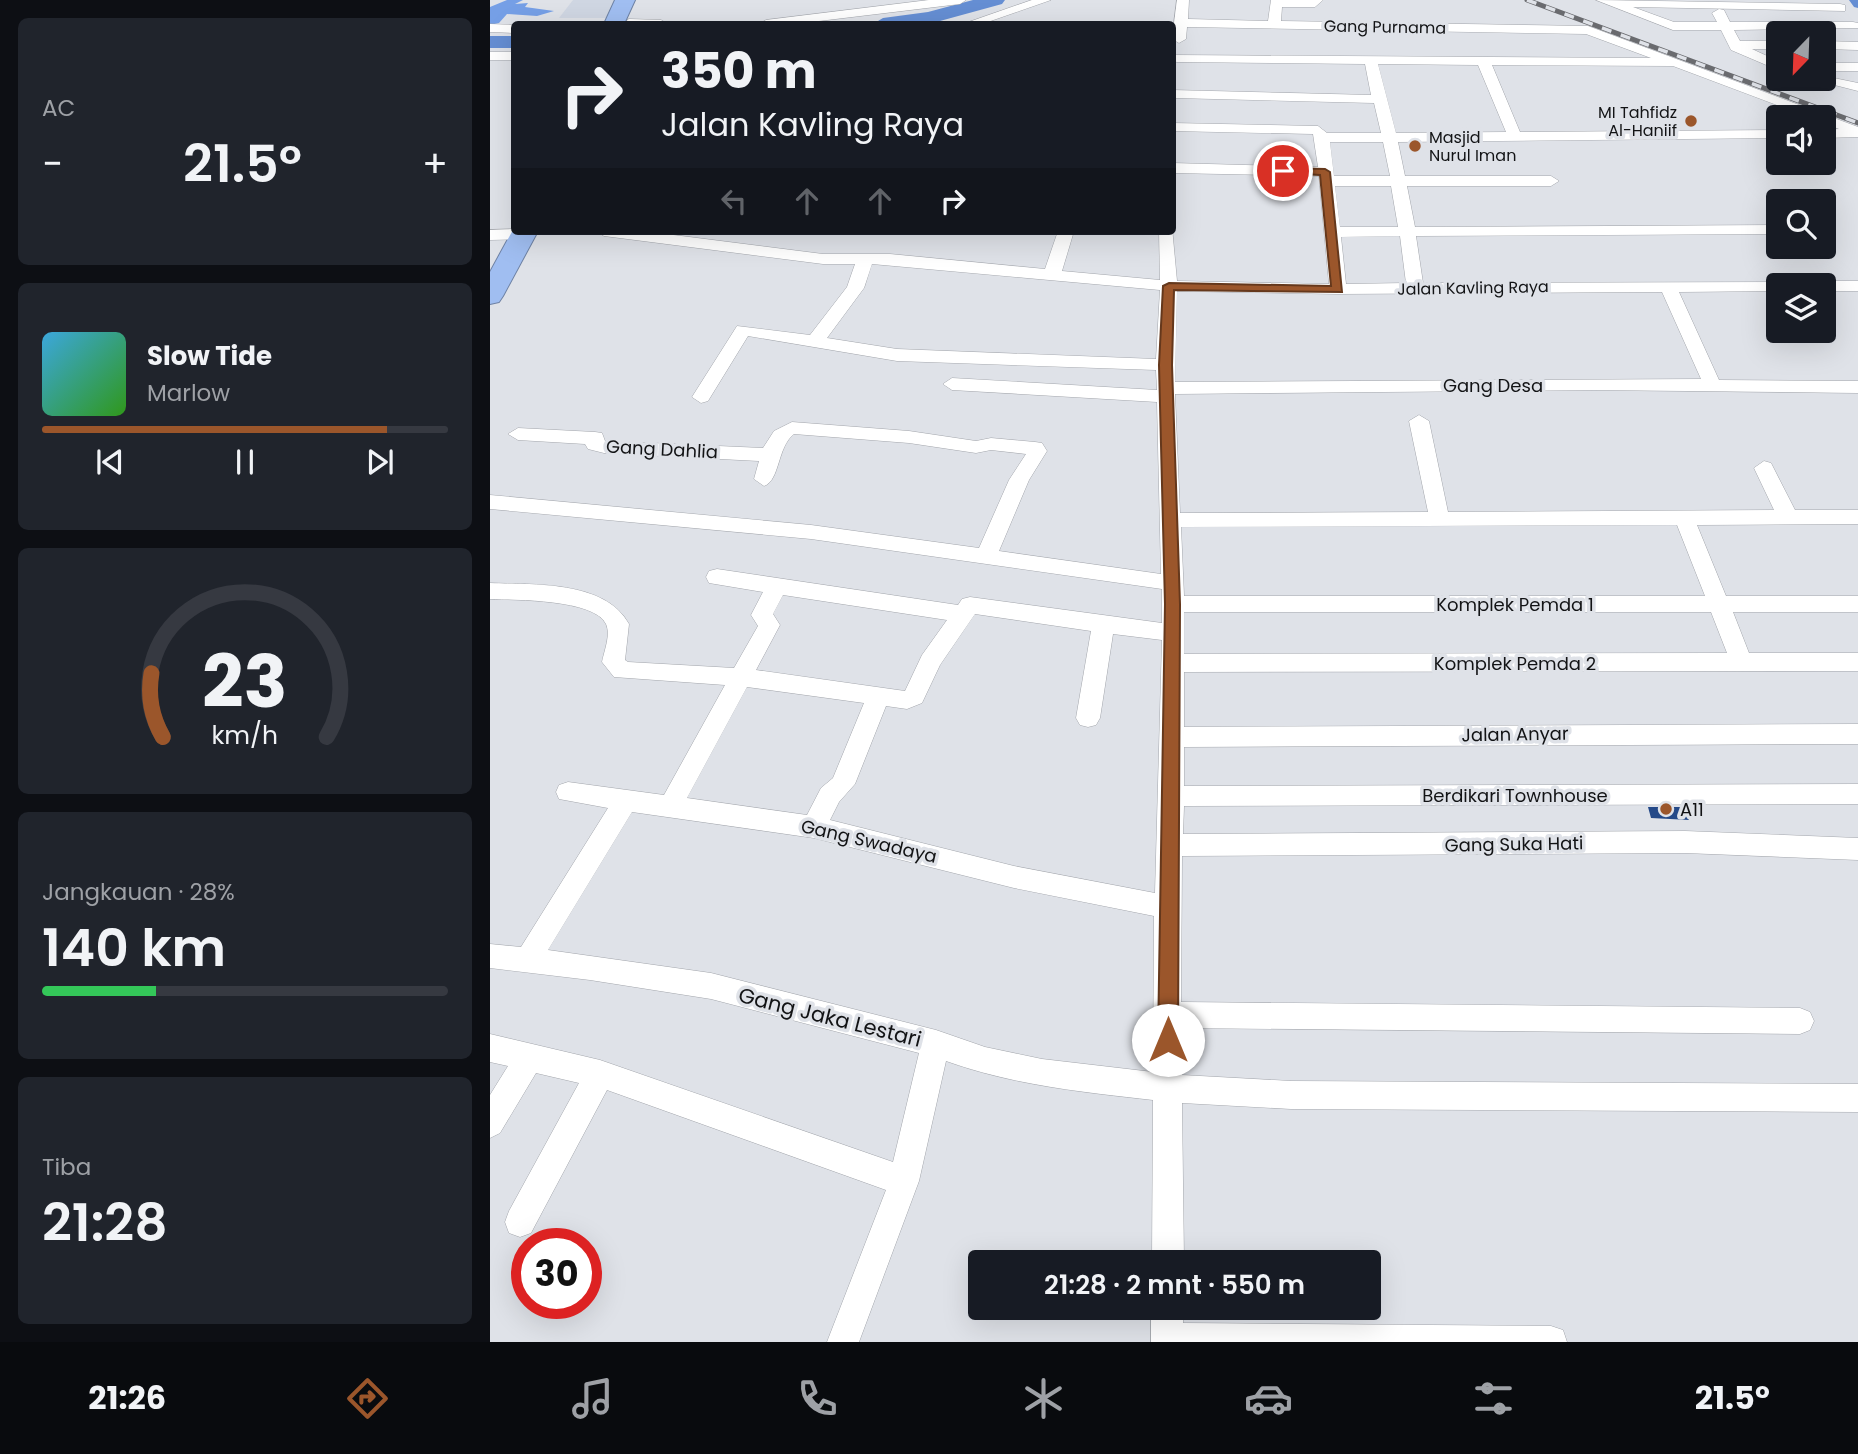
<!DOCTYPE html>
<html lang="id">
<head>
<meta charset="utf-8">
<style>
  body { margin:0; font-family:Poppins,sans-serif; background:#20242c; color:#f1f3f6; height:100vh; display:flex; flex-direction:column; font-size:26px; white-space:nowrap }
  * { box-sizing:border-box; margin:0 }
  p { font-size:23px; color:#9ea1a6 }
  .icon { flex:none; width:38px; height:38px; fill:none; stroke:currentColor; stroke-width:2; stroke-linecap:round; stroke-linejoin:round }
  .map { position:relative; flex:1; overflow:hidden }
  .drawer { display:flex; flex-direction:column; gap:18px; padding:18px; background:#0d0f14; width:490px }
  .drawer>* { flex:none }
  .guide { position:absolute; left:21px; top:21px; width:665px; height:214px; border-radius:7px; box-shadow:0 7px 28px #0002; background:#171b24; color:#f1f3f6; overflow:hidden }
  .needle { width:46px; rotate:203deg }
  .buttons { position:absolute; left:1276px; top:21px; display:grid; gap:14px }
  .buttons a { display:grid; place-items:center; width:70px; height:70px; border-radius:7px; background:#171b24; box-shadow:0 7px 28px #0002; font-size:35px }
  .speed { position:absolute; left:21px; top:1228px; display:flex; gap:14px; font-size:35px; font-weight:700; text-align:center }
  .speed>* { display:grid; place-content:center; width:91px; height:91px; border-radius:50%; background:#171b24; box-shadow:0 7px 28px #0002; line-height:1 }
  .speed .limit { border:10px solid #d22; background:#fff; color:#111 }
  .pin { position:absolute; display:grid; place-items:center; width:60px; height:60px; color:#fff; margin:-30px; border:4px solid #fff; border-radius:50%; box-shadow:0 2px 7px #0007 }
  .me { position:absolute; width:77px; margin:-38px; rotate:0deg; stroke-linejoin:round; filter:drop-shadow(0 0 5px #0008) }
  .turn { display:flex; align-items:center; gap:24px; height:147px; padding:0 35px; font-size:32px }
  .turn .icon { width:91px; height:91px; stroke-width:2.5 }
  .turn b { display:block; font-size:49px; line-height:60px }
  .lanes { display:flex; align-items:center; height:66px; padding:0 35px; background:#0003; justify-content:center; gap:35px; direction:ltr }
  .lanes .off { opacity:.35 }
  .big { font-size:52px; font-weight:600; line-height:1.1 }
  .drawer .widget { flex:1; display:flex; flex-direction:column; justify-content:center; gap:10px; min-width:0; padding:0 24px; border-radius:10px; background:#20242c }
  .drawer .dial { align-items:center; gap:0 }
  .dial svg { height:182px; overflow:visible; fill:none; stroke:#363941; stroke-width:7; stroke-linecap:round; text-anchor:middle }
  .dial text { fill:#f1f3f6; stroke:none }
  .song { display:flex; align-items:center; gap:21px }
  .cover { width:84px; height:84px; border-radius:10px; background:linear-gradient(135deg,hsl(200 70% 55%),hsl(110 70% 35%)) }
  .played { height:7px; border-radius:4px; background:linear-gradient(90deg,#9b562b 85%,#363941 85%) }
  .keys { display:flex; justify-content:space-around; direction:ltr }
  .heat { display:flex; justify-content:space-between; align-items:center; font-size:38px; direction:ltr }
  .charge { height:10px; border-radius:5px; background:linear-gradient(90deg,#34c759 28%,#363941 0) }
  .trip { position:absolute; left:478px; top:1250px; width:413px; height:70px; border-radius:7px; background:#171b24; box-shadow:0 7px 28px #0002; font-weight:600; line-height:70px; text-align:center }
  .tab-bar { display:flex; height:112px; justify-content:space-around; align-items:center; background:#090b0e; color:#9ea1a6 }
  .tab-bar .icon { width:49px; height:49px }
  .tab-bar .selected { color:#9b562b }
  .tab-bar b { font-size:32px; color:#f1f3f6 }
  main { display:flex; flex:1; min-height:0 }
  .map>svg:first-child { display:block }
  .built { fill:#cfd6e2 }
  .forest { fill:#759fe6 }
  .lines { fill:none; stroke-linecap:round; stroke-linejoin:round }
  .canal { fill:#658ed3; fill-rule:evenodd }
  .river { fill:#658ed3; fill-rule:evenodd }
  .building { fill:#244988 }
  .minor-casing { stroke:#a3a6ac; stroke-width:1 }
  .highway-casing { stroke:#6e82a4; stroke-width:2 }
  .minor { fill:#fff; fill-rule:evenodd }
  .highway { fill:#a0bef1; fill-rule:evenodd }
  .rail-casing { stroke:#6a6b6f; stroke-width:5 }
  .rail { stroke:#dfe2e8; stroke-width:3.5; stroke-dasharray:10; stroke-linecap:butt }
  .route { fill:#9b562b; stroke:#65381c; stroke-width:2 }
  .poi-dot { fill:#9b562b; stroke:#dfe2e8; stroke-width:2.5 }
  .labels { text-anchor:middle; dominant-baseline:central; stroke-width:7; stroke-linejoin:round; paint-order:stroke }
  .far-street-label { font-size:16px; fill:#121315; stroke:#dfe2e8 }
  .far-poi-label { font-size:16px; fill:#121315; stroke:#dfe2e8; text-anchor:end }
  .street-label { font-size:18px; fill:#121315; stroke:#dfe2e8 }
  .poi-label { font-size:18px; fill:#121315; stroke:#dfe2e8; text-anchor:start }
  .near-street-label { font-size:21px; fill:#121315; stroke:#dfe2e8 }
</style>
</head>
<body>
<main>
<section class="drawer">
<div class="widget"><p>AC</p>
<div class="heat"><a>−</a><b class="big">21.5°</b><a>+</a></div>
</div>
<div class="widget">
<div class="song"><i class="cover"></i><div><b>Slow Tide</b><p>Marlow</p></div></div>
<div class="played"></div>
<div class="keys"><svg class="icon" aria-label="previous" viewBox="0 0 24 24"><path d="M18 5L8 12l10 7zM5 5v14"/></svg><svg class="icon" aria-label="pause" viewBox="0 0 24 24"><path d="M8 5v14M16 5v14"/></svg><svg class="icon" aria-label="next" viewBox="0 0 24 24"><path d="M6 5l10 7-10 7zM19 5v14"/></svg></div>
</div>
<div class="widget dial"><svg viewBox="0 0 100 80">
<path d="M14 69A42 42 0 1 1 86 69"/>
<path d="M14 69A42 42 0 0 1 9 41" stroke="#9b562b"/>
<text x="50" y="56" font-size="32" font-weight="700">23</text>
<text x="50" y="72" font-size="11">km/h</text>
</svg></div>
<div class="widget"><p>Jangkauan · 28%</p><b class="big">140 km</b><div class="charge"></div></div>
<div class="widget"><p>Tiba</p><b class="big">21:28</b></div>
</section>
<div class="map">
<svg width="1368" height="1342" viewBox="0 0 1368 1342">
  <rect width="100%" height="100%" fill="#dfe2e8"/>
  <polygon class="built" points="83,0 126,0 117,18 69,18"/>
  <polygon class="forest" points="17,0 33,0 25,4 38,3 35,7 64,11 47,16 17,14 9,23 0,25 0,7"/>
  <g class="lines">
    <polygon class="canal" points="1359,0 1368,0 1368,8 1364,7"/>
    <g class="river">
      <polygon points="483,0 515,0 512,4 439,24 383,24 393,18 438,12"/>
      <rect x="0" y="36" width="24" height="12"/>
    </g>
  </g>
  <polygon class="building" points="1158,807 1193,807 1199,820 1161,818"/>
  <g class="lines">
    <g class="minor-casing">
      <g id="minor">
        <polygon points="439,0 476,0 470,4 304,24 269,24 276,20"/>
        <polygon points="542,0 561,0 492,24 473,24"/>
        <path d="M687,0h12l-1,19 80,2 3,-21h52l-8,7h-33l-1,14 307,5 270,101v10l-34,1v-8l15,-1 -15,-6v-6h-15l-136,-51 -181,-1 28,67 258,-2v8l-380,4 7,34h146l8,5 -8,5h-144l8,41 363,-2v8l-4,1 -358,2 7,47 361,-1 2,3h-8v6l-99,1 40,88 139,1v12l-264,-3 -419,4 5,119 248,-1 -19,-91 10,-6 10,6 19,91 326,-2 -20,-42 10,-7 7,2 24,47h63v14l-161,1 29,71h132v16h-125l16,41h109v18l-674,1v55l674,-3v20l-674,3v39l674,-2v20l-674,2 -1,28 502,-3 173,7v22l-173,-7 -503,3 -1,146 619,6 10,4 4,9 -4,9 -10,4 -619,-6 1,47 109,6 567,3v28l-567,-3 -109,-6 2,159h-32l1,-162c-71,-8 -140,-15 -207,-39l-27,120 -60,161h-32l59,-152 -279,-100 -76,143 -11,4 -11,-4 -4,-11 4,-11 70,-128 -43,-10 -36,60 -10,5v-43l18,-29 -18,-4v-28l110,26 293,102 26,-109 -208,-54 -121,-19 -100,-12v-24l31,3 87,-139 -49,-9 -3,-7 3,-7 9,-3 96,13 61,-110 -111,-8 -12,-15c2,-11 9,-27 4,-38 -12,-25 -91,-24 -116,-25v-16c43,2 115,-3 139,41l-4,36 3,2 106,6 24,-42 -7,-11 12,-23 -54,-9 -3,-6 3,-6 8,-2 241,36 4,-6 8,-2 192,26v-34l-351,-50 -321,-30v-14l321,30 168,23 30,-68 17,-26 -35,-4 -15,3 -67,-10 -115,-9c-17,13 -14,47 -30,52l-10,-7 5,-18 -155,-8 -16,-4 -3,-5 -67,-4 -10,-6 10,-6 77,4 7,1 3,8 158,7 11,-17 18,-9 117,9 67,10 15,-3 44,4 7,1 5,8 -18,29 -30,71 162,23 -4,-172 -205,-12 -9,-6 9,-6 205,12 -1,-20 -259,-9 -149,-25 -40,65 -7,2 -9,-6 45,-71 73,9 37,-48 8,-23h-32l-219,-28 -8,-5h46l181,23h67l155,15 13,-38h16l-12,40 98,9 -1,-49h13v-4l5,54 152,3 -10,-108 -147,-3v-10l146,4 -5,-33 -141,-3v-8l146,3 9,7h54l-7,-30 -199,-5 -3,-8 199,5 -6,-31 -188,-2 -5,-1v-6l479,3 -65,-24 -399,-7 -1,12 -7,4 -7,-4zM888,64l100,1 28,67 -110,1zM840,142h53l7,34h-56zM845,186h56l7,41h-58zM910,236l6,47 -60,1 -5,-47zM382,264l288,26 -4,69 -259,-10 -70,-11 37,-50zM687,291l161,3 324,-2 39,87 -526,3zM1187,525l28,71h-521l-3,-69zM293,595l164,25 -25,35 -17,36 -149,-21 24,-45 -7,-11zM694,612h527l16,41 -543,1zM485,614l116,17 -15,87 4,7 8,2 8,-2 4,-7 13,-84 49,6 -7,253 -141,-27 -184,-46 9,-18 16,-18 31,-78 21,3 15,-6 18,-38zM257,687l117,16 -31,75 -12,10 -14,27 -120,-17zM142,812l182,26 200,50 140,28 -1,156 -111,-13 -57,-12 -49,-17 -225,-57 -163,-23z"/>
        <polygon points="1106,0 1350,4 1355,5 1355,11 1143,7 1184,22 1227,22 1222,13 1229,9 1234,10 1240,22 1363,22 1368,23 1368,28 1244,30 1250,41 1288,41 1288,49 1262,49 1288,61 1288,70 1241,50 1231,30 1183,30"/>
        <polygon points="139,19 171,20 178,24 133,24"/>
        <polygon points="0,24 24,25 24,33 0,32"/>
        <polygon points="1334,41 1368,42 1368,50 1334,49"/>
        <rect x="0" y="52" width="24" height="8"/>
        <rect x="1334" y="63" width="34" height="8"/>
        <polygon points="1334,76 1368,83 1368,91 1321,79 1334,79"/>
        <polygon points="24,229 41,234 33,239 0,240 0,230"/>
        <polygon points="1334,281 1368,281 1368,291 1334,291 1334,285 1326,285"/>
        <polygon points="661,1307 693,1307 693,1323 1061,1326 1073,1330 1077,1342 661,1342"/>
      </g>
    </g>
    <g class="highway-casing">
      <g id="highway">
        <polygon points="125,0 145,0 134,24 114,24"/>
        <polygon points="24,228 24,231 48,231 13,296 9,302 0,304 0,272"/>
      </g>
    </g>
    <use href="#minor" class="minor"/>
    <use href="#highway" class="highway"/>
    <g class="rail-casing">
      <polyline id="rail" points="1037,0 1368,123"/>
    </g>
    <use href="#rail" class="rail"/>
  </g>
  <polygon class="route" points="793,168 835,169 840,172 852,292 684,290 682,365 690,604 688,1040 685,1046 678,1049 671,1046 668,1040 675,604 669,365 673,286 679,283 841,286 830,175 789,173 788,171"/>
  <g class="poi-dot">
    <circle cx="1201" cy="121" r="7"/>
    <circle cx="925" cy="146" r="7"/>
    <circle cx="1176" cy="809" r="7"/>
  </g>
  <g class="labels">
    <g class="far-street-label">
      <text transform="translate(895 27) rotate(1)">Gang Purnama</text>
      <text transform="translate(983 288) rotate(-1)">Jalan Kavling Raya</text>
    </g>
    <g class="far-poi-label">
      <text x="1187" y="112">MI Tahfidz<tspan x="1187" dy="18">Al-Haniif</tspan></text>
      <text x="939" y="137" text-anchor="start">Masjid<tspan x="939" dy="18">Nurul Iman</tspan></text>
    </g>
    <g class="street-label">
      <text x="1003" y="385">Gang Desa</text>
      <text transform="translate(172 449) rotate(3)">Gang Dahlia</text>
      <text x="1025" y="604">Komplek Pemda 1</text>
      <text x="1025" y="663">Komplek Pemda 2</text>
      <text transform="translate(1025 734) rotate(-1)">Jalan Anyar</text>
      <text x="1025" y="795">Berdikari Townhouse</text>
      <text transform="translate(379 841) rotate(13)">Gang Swadaya</text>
      <text transform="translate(1024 844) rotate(-1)">Gang Suka Hati</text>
    </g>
    <g class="poi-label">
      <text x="1190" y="809">A11</text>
    </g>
    <g class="near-street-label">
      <text transform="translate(340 1017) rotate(14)">Gang Jaka Lestari</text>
    </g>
  </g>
</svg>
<div class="buttons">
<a><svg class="needle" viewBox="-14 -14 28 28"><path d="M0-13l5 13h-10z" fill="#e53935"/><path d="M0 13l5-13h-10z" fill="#9ea1a6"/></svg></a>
<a><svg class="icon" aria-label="sound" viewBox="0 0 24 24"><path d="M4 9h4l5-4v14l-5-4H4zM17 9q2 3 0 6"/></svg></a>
<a><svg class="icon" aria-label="search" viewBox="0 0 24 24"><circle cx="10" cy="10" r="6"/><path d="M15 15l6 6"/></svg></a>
<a><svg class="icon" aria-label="layers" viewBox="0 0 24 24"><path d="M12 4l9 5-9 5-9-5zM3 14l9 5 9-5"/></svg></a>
</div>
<div class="speed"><div class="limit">30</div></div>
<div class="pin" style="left:793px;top:171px;background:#d93025"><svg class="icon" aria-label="arrive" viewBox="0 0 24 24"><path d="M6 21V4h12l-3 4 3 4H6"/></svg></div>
<svg class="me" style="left:678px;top:1040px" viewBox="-20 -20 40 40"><circle r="19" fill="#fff"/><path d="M0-13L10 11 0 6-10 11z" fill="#9b562b"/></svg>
<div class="trip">21:28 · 2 mnt · 550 m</div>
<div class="guide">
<div class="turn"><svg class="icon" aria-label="right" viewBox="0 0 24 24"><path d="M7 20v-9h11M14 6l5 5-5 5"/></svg><div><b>350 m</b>Jalan Kavling Raya</div></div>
<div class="lanes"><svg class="icon off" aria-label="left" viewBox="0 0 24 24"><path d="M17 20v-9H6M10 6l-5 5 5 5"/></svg><svg class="icon off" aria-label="ahead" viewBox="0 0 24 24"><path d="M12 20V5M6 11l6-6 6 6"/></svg><svg class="icon off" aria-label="ahead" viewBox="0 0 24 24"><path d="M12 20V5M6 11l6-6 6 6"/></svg><svg class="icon" aria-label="right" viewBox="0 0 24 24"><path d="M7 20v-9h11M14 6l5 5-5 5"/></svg></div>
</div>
</div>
</main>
<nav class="tab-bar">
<b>21:26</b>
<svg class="icon selected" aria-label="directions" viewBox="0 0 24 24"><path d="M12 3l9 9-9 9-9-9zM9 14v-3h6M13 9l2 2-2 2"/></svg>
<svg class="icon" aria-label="music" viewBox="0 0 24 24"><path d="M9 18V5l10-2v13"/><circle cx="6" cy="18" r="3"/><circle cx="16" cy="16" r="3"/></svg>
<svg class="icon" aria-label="phone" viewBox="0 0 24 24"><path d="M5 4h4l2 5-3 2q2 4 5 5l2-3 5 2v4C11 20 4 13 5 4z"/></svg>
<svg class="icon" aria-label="climate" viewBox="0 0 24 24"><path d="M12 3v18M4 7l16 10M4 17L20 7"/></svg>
<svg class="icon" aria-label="car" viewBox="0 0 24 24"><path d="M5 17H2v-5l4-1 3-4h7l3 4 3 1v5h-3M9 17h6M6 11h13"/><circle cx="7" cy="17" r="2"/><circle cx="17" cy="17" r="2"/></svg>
<svg class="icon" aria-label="filters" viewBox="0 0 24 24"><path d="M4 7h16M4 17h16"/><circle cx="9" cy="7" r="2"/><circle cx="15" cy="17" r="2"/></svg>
<b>21.5°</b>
</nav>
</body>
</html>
